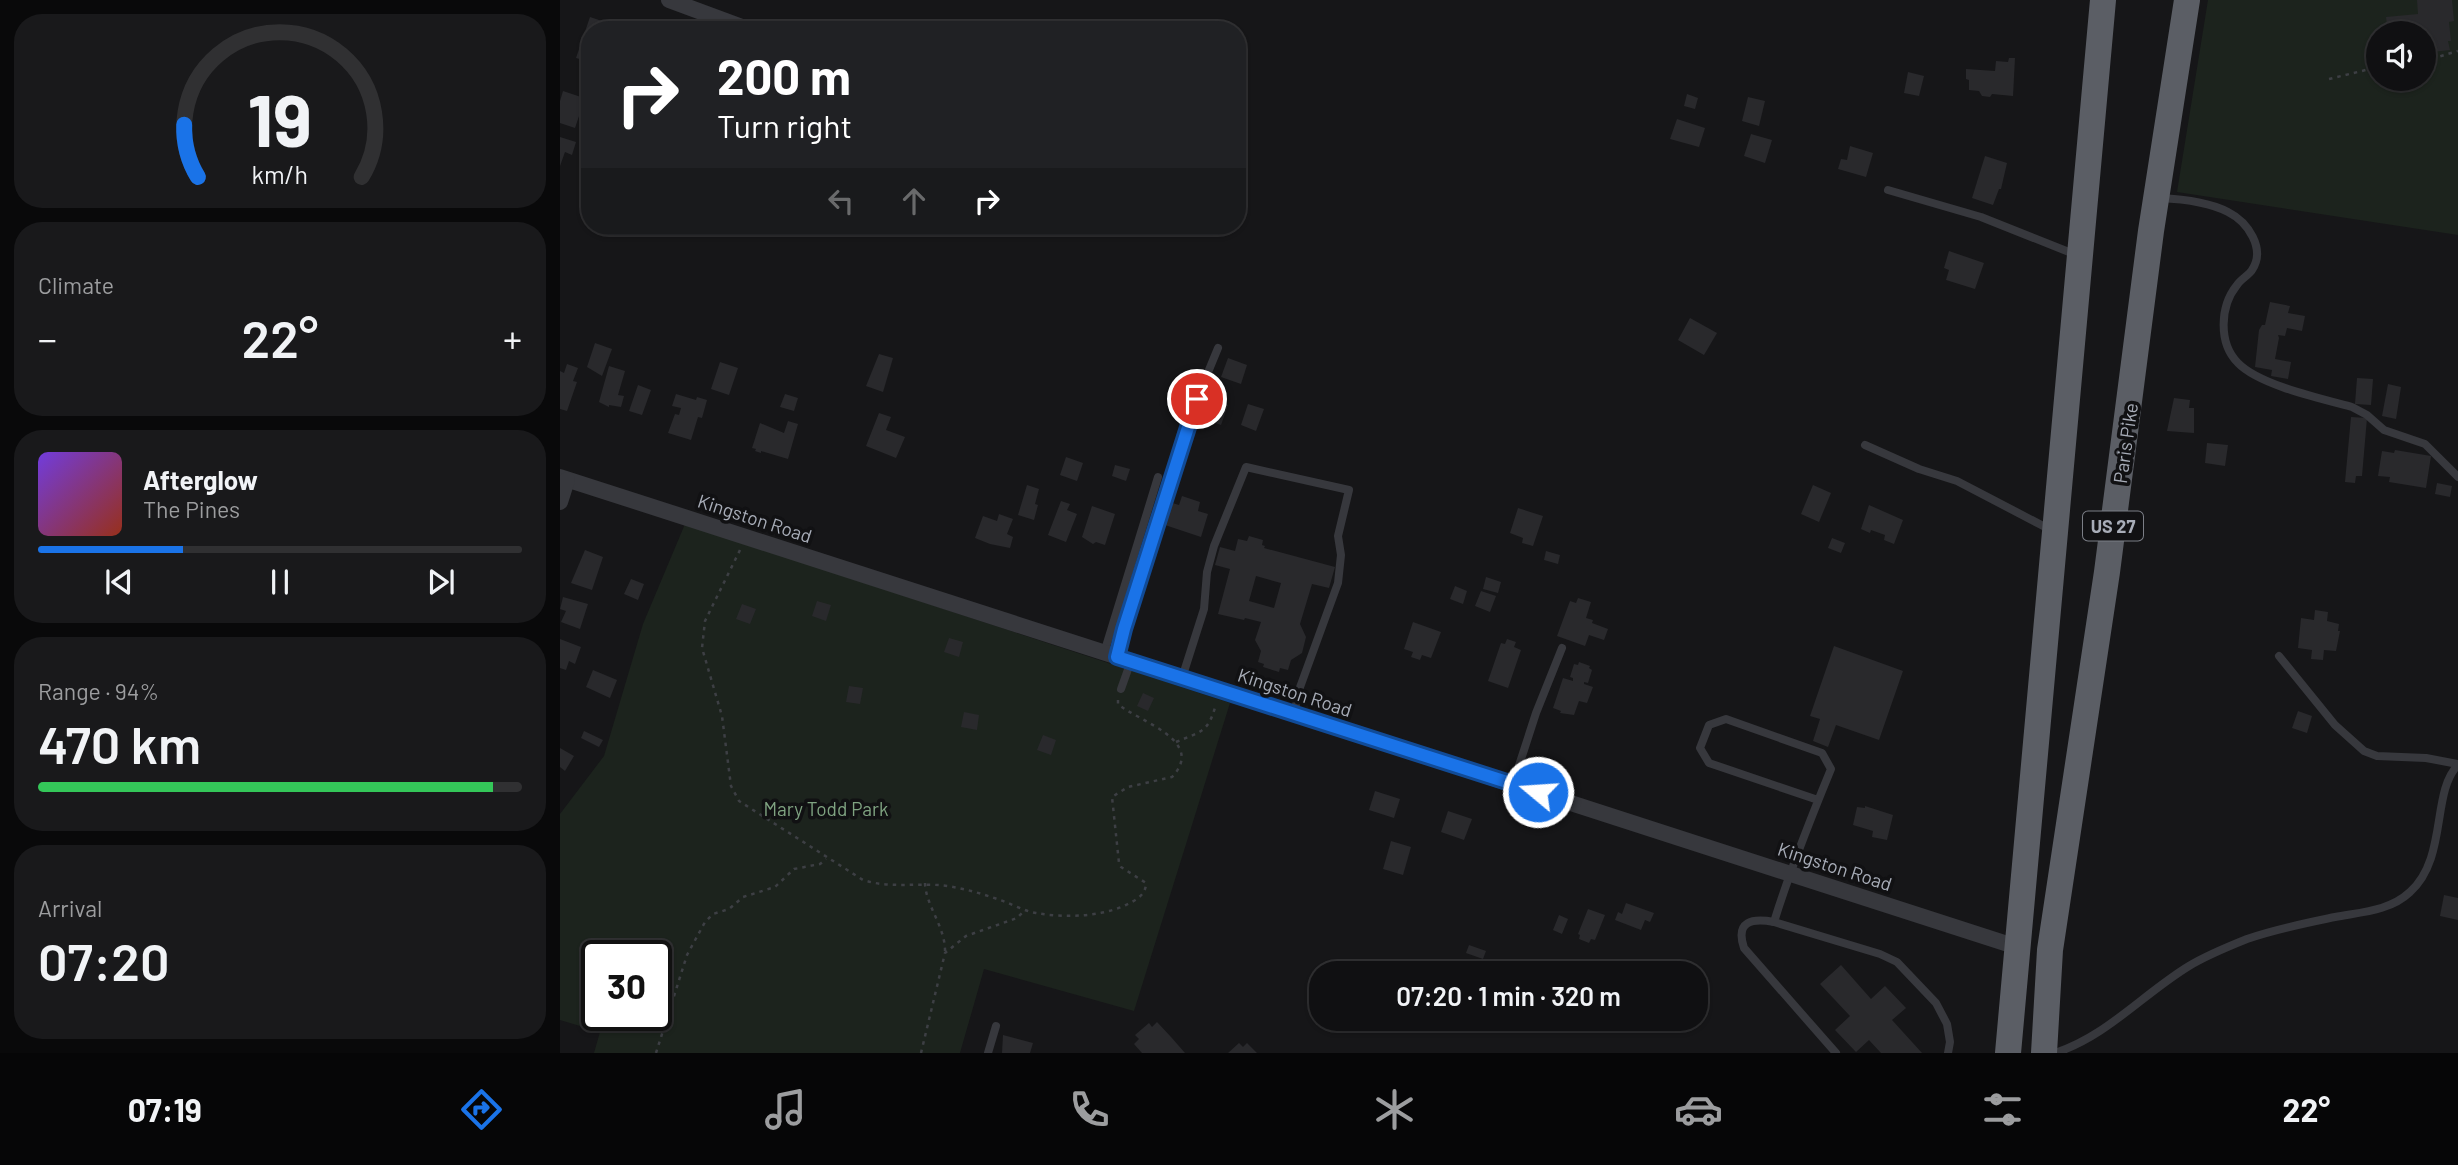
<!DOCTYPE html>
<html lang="en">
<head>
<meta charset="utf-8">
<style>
  body { margin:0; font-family:Barlow,sans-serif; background:#19191b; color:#f1f3f6; height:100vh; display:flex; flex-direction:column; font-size:26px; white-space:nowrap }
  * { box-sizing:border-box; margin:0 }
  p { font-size:23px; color:#9c9d9f }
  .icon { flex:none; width:38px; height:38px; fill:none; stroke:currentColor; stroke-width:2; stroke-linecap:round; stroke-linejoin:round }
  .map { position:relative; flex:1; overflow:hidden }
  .details { display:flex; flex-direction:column; gap:14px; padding:14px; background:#09090a; width:560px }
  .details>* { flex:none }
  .hud { position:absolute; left:21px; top:21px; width:665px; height:214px; border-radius:28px; box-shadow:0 2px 5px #0004,0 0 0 2px #303032; background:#202124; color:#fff; overflow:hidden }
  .fabs { position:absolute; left:1806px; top:21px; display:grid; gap:14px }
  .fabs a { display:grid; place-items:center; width:70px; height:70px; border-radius:50%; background:#101012; box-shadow:0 2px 5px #0004,0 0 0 2px #303032; font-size:35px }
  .speed { position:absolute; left:21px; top:940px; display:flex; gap:14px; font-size:35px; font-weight:700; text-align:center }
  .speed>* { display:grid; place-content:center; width:91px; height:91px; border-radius:50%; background:#101012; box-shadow:0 2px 5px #0004,0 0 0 2px #303032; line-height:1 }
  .speed .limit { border:4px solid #111; border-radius:10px; background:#fff; color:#111 }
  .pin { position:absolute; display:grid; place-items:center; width:60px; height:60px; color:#fff; margin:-30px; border:4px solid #fff; border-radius:50%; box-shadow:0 2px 7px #0007 }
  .me { position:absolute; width:77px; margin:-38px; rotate:288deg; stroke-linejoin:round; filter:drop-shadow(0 0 5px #0008) }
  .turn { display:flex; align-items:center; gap:24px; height:147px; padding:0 21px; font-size:32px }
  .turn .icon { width:91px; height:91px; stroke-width:2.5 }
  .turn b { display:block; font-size:49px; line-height:60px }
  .lanes { display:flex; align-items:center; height:66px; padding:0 21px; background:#0003; justify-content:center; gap:35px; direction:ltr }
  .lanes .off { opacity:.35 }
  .big { font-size:52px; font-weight:600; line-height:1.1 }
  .details .tile { flex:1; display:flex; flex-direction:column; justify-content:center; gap:10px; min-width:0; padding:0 24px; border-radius:28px; background:#19191b }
  .details .dial { align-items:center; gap:0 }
  .dial svg { height:182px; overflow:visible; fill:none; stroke:#303032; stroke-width:7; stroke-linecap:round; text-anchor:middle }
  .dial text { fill:#f1f3f6; stroke:none }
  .song { display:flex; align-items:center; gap:21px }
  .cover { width:84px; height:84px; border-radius:10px; background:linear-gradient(135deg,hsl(260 70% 55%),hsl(10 70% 35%)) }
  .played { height:7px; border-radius:4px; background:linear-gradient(90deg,#1a73e8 30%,#303032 30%) }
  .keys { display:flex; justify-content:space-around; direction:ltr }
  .heat { display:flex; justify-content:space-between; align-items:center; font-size:38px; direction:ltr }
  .charge { height:10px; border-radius:5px; background:linear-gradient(90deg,#34c759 94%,#303032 0) }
  .trip { position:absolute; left:749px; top:961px; width:399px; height:70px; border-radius:28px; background:#101012; box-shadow:0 2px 5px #0004,0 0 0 2px #303032; font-weight:600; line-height:70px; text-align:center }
  .tab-bar { display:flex; height:112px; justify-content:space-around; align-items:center; background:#060607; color:#9c9d9f }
  .tab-bar .icon { width:49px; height:49px }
  .tab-bar .active { color:#1a73e8 }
  .tab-bar b { font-size:32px; color:#f1f3f6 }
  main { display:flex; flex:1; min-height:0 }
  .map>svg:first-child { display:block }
  .green { fill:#1c231d; fill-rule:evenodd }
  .building { fill:#29292c; fill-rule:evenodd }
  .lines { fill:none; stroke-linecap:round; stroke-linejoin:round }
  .path { stroke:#3d3f44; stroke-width:2.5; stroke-dasharray:3.5 5; stroke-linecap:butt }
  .service { stroke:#37383d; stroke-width:8 }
  .minor { stroke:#37383d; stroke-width:16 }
  .trunk { stroke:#5b5e65; stroke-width:26 }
  .route-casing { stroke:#114b97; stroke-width:18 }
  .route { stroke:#1a73e8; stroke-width:12 }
  .labels { text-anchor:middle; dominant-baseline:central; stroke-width:7; stroke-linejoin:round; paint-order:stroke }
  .shield { fill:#111113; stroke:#7b7e86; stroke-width:2 }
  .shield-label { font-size:18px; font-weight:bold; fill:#a8adb8 }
  .street-label { font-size:19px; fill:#a8adb8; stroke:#111113 }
  .park-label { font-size:19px; fill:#7fa381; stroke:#111113 }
</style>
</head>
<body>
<main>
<section class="details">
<div class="tile dial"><svg viewBox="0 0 100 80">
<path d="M14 69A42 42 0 1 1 86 69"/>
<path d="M14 69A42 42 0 0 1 8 46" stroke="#1a73e8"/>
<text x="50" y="56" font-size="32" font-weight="700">19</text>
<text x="50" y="72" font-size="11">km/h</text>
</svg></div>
<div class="tile"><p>Climate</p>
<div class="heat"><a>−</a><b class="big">22°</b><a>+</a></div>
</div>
<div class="tile">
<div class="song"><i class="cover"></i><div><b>Afterglow</b><p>The Pines</p></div></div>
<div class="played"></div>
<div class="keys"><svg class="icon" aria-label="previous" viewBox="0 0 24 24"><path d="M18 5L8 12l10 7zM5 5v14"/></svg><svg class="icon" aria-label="pause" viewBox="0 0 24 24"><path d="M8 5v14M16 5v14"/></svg><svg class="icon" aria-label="next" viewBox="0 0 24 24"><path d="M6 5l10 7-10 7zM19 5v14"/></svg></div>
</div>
<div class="tile"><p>Range · 94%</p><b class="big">470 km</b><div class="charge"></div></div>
<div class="tile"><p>Arrival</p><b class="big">07:20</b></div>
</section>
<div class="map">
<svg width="1898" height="1053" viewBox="0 0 1898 1053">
  <rect width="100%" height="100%" fill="#161618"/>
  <g class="green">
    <path d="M1648,0h250v235l-281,-43zM1818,33h46v46h-46z"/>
    <path d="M125,524l545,179 -96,308 -150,-42 -24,84h-366l6,-21 -40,-12v-206l44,-58 39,-132zM37,956h59v59h-59z"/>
  </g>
  <g class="building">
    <polygon points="1857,0 1892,0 1894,21 1889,22 1891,41 1888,41 1890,50 1864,53 1864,33 1828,33 1826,17 1858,14"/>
    <polygon points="30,17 48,23 47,26 53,27 52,30 30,30 30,62 16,58"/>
    <polygon points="1449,58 1455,58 1453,96 1432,94 1430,97 1422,96 1419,91 1409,90 1409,80 1406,79 1406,69 1435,71 1436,61 1448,62"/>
    <polygon points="1348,72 1364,76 1359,96 1344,93"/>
    <polygon points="3,91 30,100 29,116 20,113 15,128 0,123 0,101"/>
    <polygon points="1127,94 1138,98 1135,109 1124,106"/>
    <polygon points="1188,97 1205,101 1199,126 1182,121"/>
    <polygon points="1117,119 1145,128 1139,147 1110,139"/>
    <polygon points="1191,134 1212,140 1205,163 1184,156"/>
    <polygon points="0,137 16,142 12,155 5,152 0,166"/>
    <polygon points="1290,146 1313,153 1306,177 1278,169 1281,159 1287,160"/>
    <polygon points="1425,156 1447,163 1441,189 1439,189 1433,205 1412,198"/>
    <polygon points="1389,251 1424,263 1415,289 1386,280 1389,270 1384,268"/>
    <polygon points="1710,302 1730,306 1728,313 1745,316 1742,331 1727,328 1725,336 1718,335 1719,338 1715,359 1731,362 1728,379 1711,376 1712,370 1695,367 1699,330 1702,325 1705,325"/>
    <polygon points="1130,318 1157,333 1144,355 1118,340"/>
    <polygon points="35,343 52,349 42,376 27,367"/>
    <polygon points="319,354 333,358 323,392 306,386"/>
    <polygon points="668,358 687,365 681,384 661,377"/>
    <polygon points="160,362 178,368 169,395 151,389"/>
    <polygon points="7,364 18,368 13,381 17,382 7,411 0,409 0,371 4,373"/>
    <polygon points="49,366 65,371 58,395 64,396 61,407 49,405 49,407 39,402"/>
    <polygon points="1797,378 1813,379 1811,405 1795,404"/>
    <polygon points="1828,384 1841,387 1836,419 1822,416"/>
    <polygon points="78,385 91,390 82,415 69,411"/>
    <polygon points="646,390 661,394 659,402 668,405 661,425 641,418 646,399 644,399"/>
    <polygon points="116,394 136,400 137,397 147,400 142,418 138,417 131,440 108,433 115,414 119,415 121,408 112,406"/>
    <polygon points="225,394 238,398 234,411 220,407"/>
    <polygon points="1614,398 1630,400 1629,408 1634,408 1634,433 1607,431"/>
    <polygon points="688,404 704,409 696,431 681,425"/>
    <polygon points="319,413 331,417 326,430 345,437 336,458 306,446"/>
    <polygon points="1791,417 1807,418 1802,476 1796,476 1795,483 1785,482"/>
    <polygon points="228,421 238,424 228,459 201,451 201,453 195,451 196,449 192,448 200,423 224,433"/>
    <polygon points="1647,443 1668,445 1665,466 1645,463"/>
    <polygon points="1835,450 1871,456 1866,488 1829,482 1830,477 1818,476 1822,451 1834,453"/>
    <polygon points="506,457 523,463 517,481 500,475"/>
    <polygon points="555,465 570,469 566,481 552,476"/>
    <polygon points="1877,483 1892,486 1890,497 1875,494"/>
    <polygon points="467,485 479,489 475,504 478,505 474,520 458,515"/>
    <polygon points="1253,485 1271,493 1259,522 1241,514"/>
    <polygon points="622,496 640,502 638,511 648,514 641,537 602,524 609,502 619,505"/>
    <polygon points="501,501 510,504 507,510 517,514 506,542 488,535"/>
    <polygon points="1309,505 1343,520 1334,544 1324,540 1325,535 1311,530 1310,533 1301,529"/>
    <polygon points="532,506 555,514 545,545 536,542 533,544 522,537"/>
    <polygon points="958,508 983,516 973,546 962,543 963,538 950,533"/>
    <polygon points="439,514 453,519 447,534 453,537 450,548 430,544 415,538 423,516 437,521"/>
    <path d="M689,536l14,4 -1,5 3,1 -1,2 71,19 -6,21 -17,-4 -12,40 6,13 -4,16 -11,7 -3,10 -8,-2 -1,4 -16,-5 1,-3 -6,-2 3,-11 -6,-11 6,-18 -16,-4 -1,2 -26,-6 12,-45 -15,-4 5,-18 15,4 3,-12 9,2zM696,576l25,7 -7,25 -25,-7z"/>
    <polygon points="1272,538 1285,543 1281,553 1268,548"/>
    <polygon points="25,550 43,557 32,590 11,583"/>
    <polygon points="986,551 1000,555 998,564 984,560"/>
    <polygon points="926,577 941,582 938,593 923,589"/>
    <polygon points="71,579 84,584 78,600 64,594"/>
    <polygon points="895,586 907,591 903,604 890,599"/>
    <polygon points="921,591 936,596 930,612 915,606"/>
    <polygon points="3,597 28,604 20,629 1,622 6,611 0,609"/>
    <polygon points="1018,598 1031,602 1026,618 1033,620 1032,623 1048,629 1044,640 1029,635 1025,646 997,636 1010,601 1016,603"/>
    <polygon points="257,601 271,605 266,621 252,616"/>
    <polygon points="182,604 196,609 190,624 176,619"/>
    <polygon points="1755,610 1768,612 1767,621 1779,624 1778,631 1780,631 1776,651 1764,650 1763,660 1751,659 1752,650 1738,648 1741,618 1754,620"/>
    <polygon points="853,622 881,632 871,658 862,655 860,660 851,657 853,652 844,649"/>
    <polygon points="389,638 403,642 399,657 384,652"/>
    <polygon points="0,639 21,647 15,664 9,661 6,670 0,668"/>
    <polygon points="947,639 956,642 954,647 961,650 948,688 928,681 941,643 945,644"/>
    <polygon points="1274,646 1343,671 1319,740 1276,725 1268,747 1253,741 1260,719 1250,716"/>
    <polygon points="1019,662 1030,666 1029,668 1032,670 1028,683 1024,682 1024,684 1033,687 1027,703 1019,701 1014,715 1000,713 1001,711 993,708 1003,678 1013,681 1013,678 1010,677 1014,664 1018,665"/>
    <polygon points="33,670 57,680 50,698 26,687"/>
    <polygon points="289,686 303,688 300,704 286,702"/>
    <polygon points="583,693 594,698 588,711 577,706"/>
    <polygon points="1738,711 1752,716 1747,733 1732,728"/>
    <polygon points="404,712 419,715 417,730 401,727"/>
    <polygon points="24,731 43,740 39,747 21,738"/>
    <polygon points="483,735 496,740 491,755 477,750"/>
    <polygon points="0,748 14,756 5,771 0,767"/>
    <polygon points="815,791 840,799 834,818 809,810"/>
    <polygon points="1305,806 1333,815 1327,840 1312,837 1313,831 1293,825 1297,807 1305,808"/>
    <polygon points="888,811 912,819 904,840 881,832"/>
    <polygon points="831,841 851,847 843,875 823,869"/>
    <polygon points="1884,895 1898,898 1898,920 1880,916"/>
    <polygon points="1066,903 1094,913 1090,922 1085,920 1081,930 1055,920 1058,912 1062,914"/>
    <polygon points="1028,909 1045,915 1035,940 1031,939 1029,943 1019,939 1020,935 1018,934"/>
    <polygon points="999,915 1008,919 1002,934 993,930"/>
    <polygon points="909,945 926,951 923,959 906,953"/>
    <polygon points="1281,965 1311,999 1325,986 1346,1008 1332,1020 1362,1053 1321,1053 1309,1040 1296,1052 1275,1030 1290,1016 1260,984"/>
    <polygon points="597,1022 611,1037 625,1053 582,1053 574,1044 579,1039 575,1035 589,1023 592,1027"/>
    <polygon points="443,1035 473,1043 470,1053 442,1053"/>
    <polygon points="679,1043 683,1047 687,1043 697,1053 668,1053"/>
  </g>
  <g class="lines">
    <g class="path">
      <polyline points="1864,61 1898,51"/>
      <polyline points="1769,79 1818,67"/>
      <path d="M180,550l-35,71 -3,27 20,68 9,70 8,15 124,79c28,9 55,2 85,6 18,3 35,8 52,14 12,4 24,11 36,13 28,5 64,4 90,-8 10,-5 20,-10 20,-22l-25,-16 -2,-4 -7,-66 16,-10 44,-10c35,-37 -35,-56 -54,-73v-4"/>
      <path d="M616,742c26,-11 32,-9 40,-38"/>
      <path d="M365,883c1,24 21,44 20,70"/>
      <polyline points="96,1053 127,955 145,922 153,914 169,909 183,897 215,887 234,869 260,864 266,859"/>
      <polyline points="361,1053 385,953 406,936 457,918 465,910"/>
    </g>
    <g class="service">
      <polyline points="1328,190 1421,217 1514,254"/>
      <path d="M1600,198c22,1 49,4 68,14 20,10 38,37 24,58 -3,5 -11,9 -15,15 -17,21 -19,58 1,78 21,22 84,36 114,44l15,8 17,15 41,14 33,33"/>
      <polyline points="1305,445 1359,469 1397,481 1489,529"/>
      <polyline points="544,653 598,477"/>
      <polyline points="1719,656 1775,725 1804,751 1817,756 1866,758 1898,764"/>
      <polyline points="557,657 564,629 637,399 658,348"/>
      <polyline points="622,678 644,609 647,572 654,546 686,467 789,490 778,536 781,555 778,583 739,690 734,714"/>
      <polyline points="561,689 571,661"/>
      <polyline points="953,784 976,713 1002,648"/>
      <path d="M1214,922c16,-52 36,-102 57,-153l-9,-16 -96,-34 -17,6 -9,23 9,15 109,37"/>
      <polyline points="428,1053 436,1026"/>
      <path d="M1276,1053l-92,-105c-9,-27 8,-30 30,-26l106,32 17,8 39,41 11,21 3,18 -2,11"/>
      <path d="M1495,1053c52,-17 88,-59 134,-87 18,-11 38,-19 58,-27 28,-10 59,-16 88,-22 26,-5 55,-6 75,-25 38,-34 21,-100 48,-127"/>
    </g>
    <g class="minor">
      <polyline points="109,0 190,30"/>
      <polyline points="0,477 1457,947"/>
      <polyline points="0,502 7,480"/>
    </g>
    <g class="trunk">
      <polyline points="1448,1053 1543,0"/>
      <polyline points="1484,1053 1490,950 1547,572 1591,231 1627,0"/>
    </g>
  </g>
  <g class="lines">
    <g class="route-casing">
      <polyline id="route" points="637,399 564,629 557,657 978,792"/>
    </g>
    <use href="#route" class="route"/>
  </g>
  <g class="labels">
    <rect class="shield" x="1523" y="511.5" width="60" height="29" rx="5"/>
    <g class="shield-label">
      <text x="1553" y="526">US 27</text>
    </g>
    <g class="street-label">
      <text transform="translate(1565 443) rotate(-82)">Paris Pike</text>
      <text transform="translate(195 518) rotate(18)">Kingston Road</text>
      <text transform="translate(735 692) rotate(18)">Kingston Road</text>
      <text transform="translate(1275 866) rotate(18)">Kingston Road</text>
    </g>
    <g class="park-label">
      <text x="266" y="808">Mary Todd Park</text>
    </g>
  </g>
</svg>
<div class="fabs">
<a><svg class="icon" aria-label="sound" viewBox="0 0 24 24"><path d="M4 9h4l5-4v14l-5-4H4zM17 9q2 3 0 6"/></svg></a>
</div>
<div class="speed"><div class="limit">30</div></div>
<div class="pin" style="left:637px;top:399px;background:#d93025"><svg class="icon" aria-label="arrive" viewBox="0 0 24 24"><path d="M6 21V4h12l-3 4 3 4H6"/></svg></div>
<svg class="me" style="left:978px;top:792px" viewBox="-20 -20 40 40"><circle r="17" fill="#1a73e8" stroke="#fff" stroke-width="3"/><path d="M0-11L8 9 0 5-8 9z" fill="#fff"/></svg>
<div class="trip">07:20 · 1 min · 320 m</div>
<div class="hud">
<div class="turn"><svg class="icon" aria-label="right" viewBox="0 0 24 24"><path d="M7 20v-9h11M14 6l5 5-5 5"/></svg><div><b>200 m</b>Turn right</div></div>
<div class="lanes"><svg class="icon off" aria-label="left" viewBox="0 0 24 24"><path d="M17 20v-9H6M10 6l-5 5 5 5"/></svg><svg class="icon off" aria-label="ahead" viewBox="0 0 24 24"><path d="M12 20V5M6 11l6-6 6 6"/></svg><svg class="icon" aria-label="right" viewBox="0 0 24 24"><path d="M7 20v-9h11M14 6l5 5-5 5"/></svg></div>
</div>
</div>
</main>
<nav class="tab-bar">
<b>07:19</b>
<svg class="icon active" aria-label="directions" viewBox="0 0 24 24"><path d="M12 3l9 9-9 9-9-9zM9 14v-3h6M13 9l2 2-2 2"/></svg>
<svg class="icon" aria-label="music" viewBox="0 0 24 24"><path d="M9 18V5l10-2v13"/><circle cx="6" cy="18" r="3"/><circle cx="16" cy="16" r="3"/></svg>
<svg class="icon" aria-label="phone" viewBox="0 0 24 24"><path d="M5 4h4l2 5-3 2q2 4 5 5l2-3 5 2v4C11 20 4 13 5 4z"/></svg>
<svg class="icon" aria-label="climate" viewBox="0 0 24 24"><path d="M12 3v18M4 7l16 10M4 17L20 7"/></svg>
<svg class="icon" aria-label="car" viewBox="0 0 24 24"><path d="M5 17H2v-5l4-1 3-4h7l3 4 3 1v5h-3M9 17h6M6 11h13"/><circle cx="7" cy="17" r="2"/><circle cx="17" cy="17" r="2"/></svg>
<svg class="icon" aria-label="filters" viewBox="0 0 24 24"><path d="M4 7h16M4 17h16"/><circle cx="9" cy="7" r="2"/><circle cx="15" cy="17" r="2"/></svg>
<b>22°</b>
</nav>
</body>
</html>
